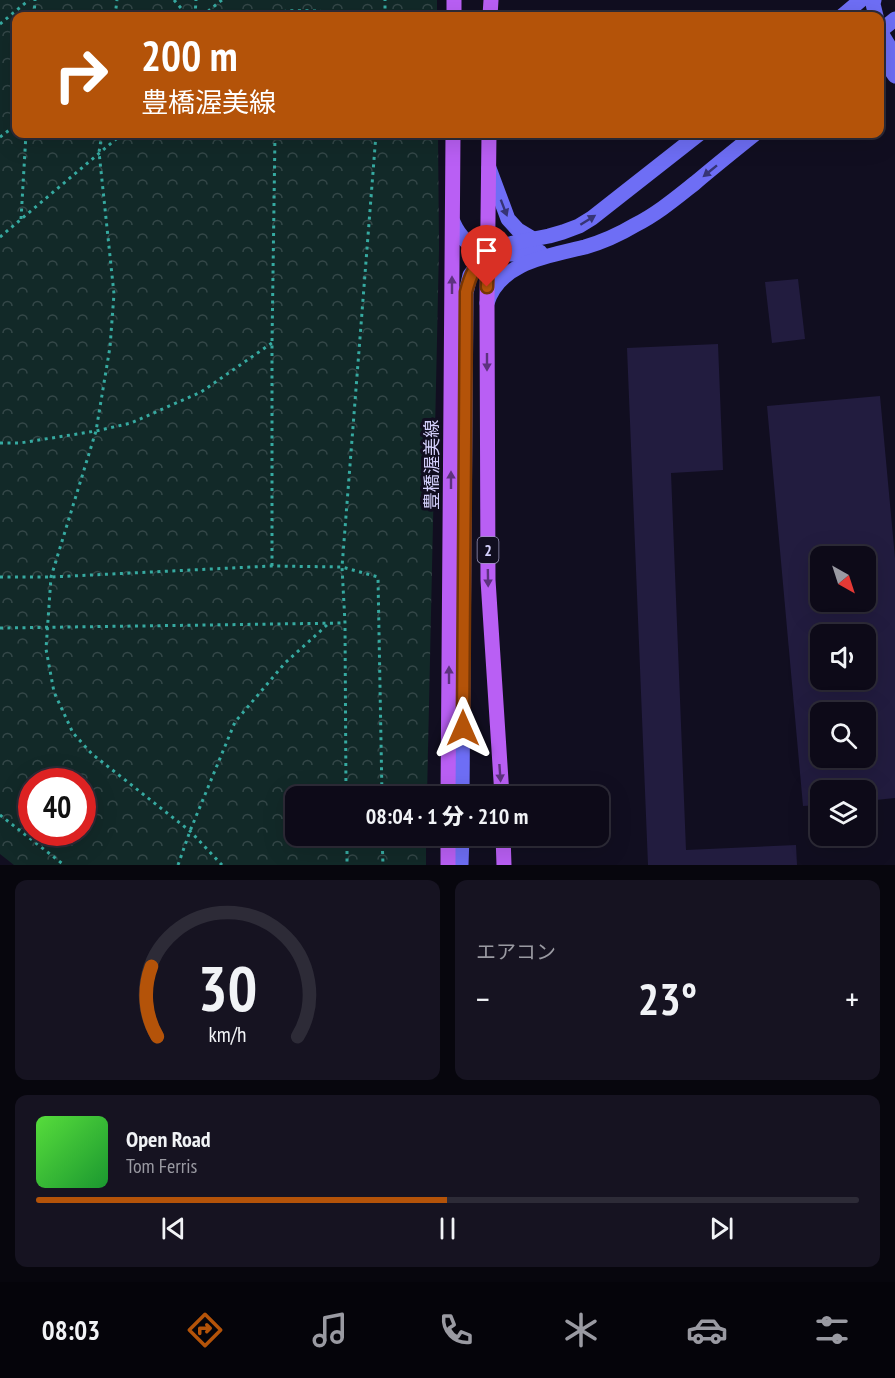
<!DOCTYPE html>
<html lang="ja">
<head>
<meta charset="utf-8">
<style>
  body { margin:0; font-family:"PT Sans Narrow","Noto Sans JP",sans-serif; background:#161321; color:#f1f3f6; height:100vh; display:flex; flex-direction:column; font-size:22px; white-space:nowrap }
  * { box-sizing:border-box; margin:0 }
  p { font-size:20px; color:#9a9aa2 }
  .icon { flex:none; width:33px; height:33px; fill:none; stroke:currentColor; stroke-width:2; stroke-linecap:round; stroke-linejoin:round }
  .map { position:relative; height:865px; overflow:hidden }
  .side { display:flex; flex-direction:column; gap:15px; padding:15px; background:#07060d; flex:1 }
  .side>* { flex:none }
  .banner { position:absolute; left:12px; top:12px; width:872px; height:126px; border-radius:12px; box-shadow:0 6px 24px #0002,0 0 0 2px #2d2b37; background:#b45309; color:#fff; overflow:hidden }
  .needle { width:39px; rotate:141deg }
  .controls { position:absolute; left:810px; top:546px; display:grid; gap:12px }
  .controls a { display:grid; place-items:center; width:66px; height:66px; border-radius:12px; background:#0d0a18; box-shadow:0 6px 24px #0002,0 0 0 2px #2d2b37; font-size:30px }
  .speed { position:absolute; left:18px; top:768px; display:flex; gap:12px; font-size:30px; font-weight:700; text-align:center }
  .speed>* { display:grid; place-content:center; width:78px; height:78px; border-radius:50%; background:#0d0a18; box-shadow:0 6px 24px #0002,0 0 0 2px #2d2b37; line-height:1 }
  .speed .limit { border:9px solid #d22; background:#fff; color:#111 }
  .pin { position:absolute; display:grid; place-items:center; width:51px; height:51px; color:#fff; margin:-62px -26px; border-radius:50% 50% 50% 0; rotate:-45deg; box-shadow:0 0 6px #0007 }
  .pin .icon { rotate:45deg }
  .me { position:absolute; width:66px; margin:-33px; rotate:0deg; stroke-linejoin:round; filter:drop-shadow(0 0 4px #0008) }
  .turn { display:flex; align-items:center; gap:21px; height:126px; padding:0 30px; font-size:27px }
  .turn .icon { width:78px; height:78px; stroke-width:2.5 }
  .turn b { display:block; font-size:42px; line-height:51px }
  .big { font-size:45px; font-weight:800; line-height:1.1 }
  .side .card { flex:1; display:flex; flex-direction:column; justify-content:center; gap:9px; min-width:0; padding:0 21px; border-radius:12px; background:#161321 }
  .side .dial { align-items:center; gap:0 }
  .dial svg { height:156px; overflow:visible; fill:none; stroke:#2d2b37; stroke-width:7; stroke-linecap:round; text-anchor:middle }
  .dial text { fill:#f1f3f6; stroke:none }
  .song { display:flex; align-items:center; gap:18px }
  .cover { width:72px; height:72px; border-radius:9px; background:linear-gradient(135deg,hsl(110 70% 55%),hsl(130 70% 35%)) }
  .played { height:6px; border-radius:3px; background:linear-gradient(90deg,#b45309 50%,#2d2b37 50%) }
  .keys { display:flex; justify-content:space-around; direction:ltr }
  .heat { display:flex; justify-content:space-between; align-items:center; font-size:33px; direction:ltr }
  .side .tiles { flex:1; display:grid; gap:15px; grid-template-columns:1fr 1fr }
  .card:last-child { grid-column:span 2 }
  .trip { position:absolute; left:285px; top:786px; width:324px; height:60px; border-radius:12px; background:#0d0a18; box-shadow:0 6px 24px #0002,0 0 0 2px #2d2b37; font-weight:800; line-height:60px; text-align:center }
  .tab-bar { display:flex; height:96px; justify-content:space-around; align-items:center; background:#05040a; color:#9a9aa2 }
  .tab-bar .icon { width:42px; height:42px }
  .tab-bar .active { color:#b45309 }
  .tab-bar b { font-size:27px; color:#f1f3f6 }
  .map>svg:first-child { display:block }
  .forest { fill:url(#forest-crowns); fill-rule:evenodd }
  .building { fill:#221c3f; fill-rule:evenodd }
  .lines { fill:none; stroke-linecap:round; stroke-linejoin:round }
  .path { stroke:#36aaa1; stroke-width:3; stroke-dasharray:3 4.5; stroke-linecap:butt }
  .secondary { stroke:#6e6ef5; stroke-width:15 }
  .primary { stroke:#b95ff4; stroke-width:15 }
  .oneway { fill:#363475 }
  .oneway2 { fill:#5d327f }
  .route-casing { stroke:#753606; stroke-width:15 }
  .route { stroke:#b45309; stroke-width:10 }
  .labels { text-anchor:middle; dominant-baseline:central; stroke-width:6; stroke-linejoin:round; paint-order:stroke }
  .shield { fill:#110e20; stroke:#9a96ba; stroke-width:1.5 }
  .shield-label { font-size:16px; font-weight:bold; fill:#d4d0fc }
  .street-label { font-size:18px; fill:#d4d0fc; stroke:#110e20 }
</style>
</head>
<body>
<div class="map">
<svg width="895" height="865" viewBox="0 0 895 865">
  <defs>
    <pattern id="forest-crowns" width="20" height="18" patternUnits="userSpaceOnUse" patternTransform="scale(1.5)"><rect width="20" height="18" fill="#122928"/><path d="M2 6a3 3 0 1 1 6 0M12 15a3 3 0 1 1 6 0" fill="none" stroke="#344748"/></pattern>
  </defs>
  <rect width="100%" height="100%" fill="#110e20"/>
  <path class="forest" d="M0,0h437v16h-421v118h422l1,114 -12,548h-131v40h130v29h-412l-14,-11zM32,782h50v50h-50z"/>
  <g class="building">
    <polygon points="798,279 805,339 772,343 765,282"/>
    <polygon points="718,344 723,470 671,473 686,850 796,845 797,865 648,865 627,348"/>
    <path d="M880,396l15,162v240l-29,3v-11h-46v15l-17,1 -36,-400zM820,556h46v46h-46zM820,634h46v46h-46zM820,712h46v46h-46z"/>
  </g>
  <g class="lines">
    <g class="path">
      <polyline points="174,0 188,16"/>
      <polyline points="34,16 35,0"/>
      <polyline points="115,16 117,0"/>
      <polyline points="195,16 196,0"/>
      <polyline points="202,16 222,0"/>
      <path d="M261,16c30,-11 81,-2 113,0"/>
      <polyline points="385,16 385,0"/>
      <polyline points="0,24 29,0"/>
      <polyline points="16,112 15,114 16,119"/>
      <polyline points="102,134 99,152 114,294 110,347 96,431 51,577 46,649 54,692 73,733 92,754 190,831 222,865"/>
      <polyline points="0,137 16,125"/>
      <polyline points="21,219 26,134"/>
      <polyline points="0,237 122,134"/>
      <polyline points="0,443 20,443 96,431 131,423 201,392 272,343"/>
      <polyline points="272,566 272,343 275,134"/>
      <polyline points="0,577 51,577 272,566 342,567 378,577 382,796"/>
      <polyline points="0,628 345,623"/>
      <polyline points="346,796 345,623 342,567 376,134"/>
      <polyline points="0,815 64,865"/>
      <polyline points="347,836 347,865"/>
      <polyline points="382,836 383,865"/>
      <polyline points="178,865 190,831 235,722 285,663 327,625"/>
    </g>
    <g class="secondary">
      <polyline points="874,0 873,4 876,16"/>
      <polyline points="842,16 861,0"/>
      <polyline points="879,27 880,31 895,56"/>
      <polyline points="879,32 895,19"/>
      <polyline points="879,57 886,63 895,76"/>
      <polyline points="489,168 508,219 518,230 533,239"/>
      <path d="M453,222c16,38 52,33 87,30"/>
      <path d="M487,303c13,-41 61,-47 98,-56 17,-5 35,-13 50,-22 22,-11 41,-27 60,-42 20,-17 40,-33 60,-49"/>
      <polyline points="462,796 466,293 470,275 488,253 513,243 549,236 563,232 579,226 592,218 620,196 699,134"/>
      <polyline points="461,865 462,836"/>
    </g>
    <g class="primary">
      <polyline points="454,16 454,0"/>
      <polyline points="490,16 491,0"/>
      <polyline points="489,134 487,303 488,580 502,796"/>
      <polyline points="448,796 453,134"/>
      <polyline points="503,836 504,865"/>
      <polyline points="448,865 448,836"/>
    </g>
  </g>
  <defs><path id="oneway-solid" d="M-6-.8H1V-3.2L6.5 0L1 3.2V.8H-6Z" transform="scale(1.5)"/></defs>
  <g class="oneway">
    <use href="#oneway-solid" transform="translate(710 171) rotate(141)"/>
    <use href="#oneway-solid" transform="translate(504 208) rotate(69)"/>
    <use href="#oneway-solid" transform="translate(588 220) rotate(-32)"/>
  </g>
  <g class="oneway2">
    <use href="#oneway-solid" transform="translate(452 285) rotate(-90)"/>
    <use href="#oneway-solid" transform="translate(487 362) rotate(90)"/>
    <use href="#oneway-solid" transform="translate(451 480) rotate(-90)"/>
    <use href="#oneway-solid" transform="translate(488 578) rotate(89)"/>
    <use href="#oneway-solid" transform="translate(449 675) rotate(-90)"/>
    <use href="#oneway-solid" transform="translate(500 773) rotate(86)"/>
  </g>
  <g class="lines">
    <g class="route-casing">
      <path id="route" d="M463,728l3,-436c4,-16 9,-28 22,-39l-1,34"/>
    </g>
    <use href="#route" class="route"/>
  </g>
  <g class="labels">
    <rect class="shield" x="477.5" y="537" width="21" height="26" rx="4.5"/>
    <g class="shield-label">
      <text x="488" y="550">2</text>
    </g>
    <g class="street-label">
      <text transform="translate(431 465) rotate(-90)">豊橋渥美線</text>
    </g>
  </g>
</svg>
<div class="controls">
<a><svg class="needle" viewBox="-14 -14 28 28"><path d="M0-13l5 13h-10z" fill="#e53935"/><path d="M0 13l5-13h-10z" fill="#9a9aa2"/></svg></a>
<a><svg class="icon" aria-label="sound" viewBox="0 0 24 24"><path d="M4 9h4l5-4v14l-5-4H4zM17 9q2 3 0 6"/></svg></a>
<a><svg class="icon" aria-label="search" viewBox="0 0 24 24"><circle cx="10" cy="10" r="6"/><path d="M15 15l6 6"/></svg></a>
<a><svg class="icon" aria-label="layers" viewBox="0 0 24 24"><path d="M12 4l9 5-9 5-9-5zM3 14l9 5 9-5"/></svg></a>
</div>
<div class="speed"><div class="limit">40</div></div>
<div class="pin" style="left:487px;top:287px;background:#d93025"><svg class="icon" aria-label="arrive" viewBox="0 0 24 24"><path d="M6 21V4h12l-3 4 3 4H6"/></svg></div>
<svg class="me" style="left:463px;top:728px" viewBox="-20 -20 40 40"><path d="M0-17L14 15 0 8-14 15z" fill="#b45309" stroke="#fff" stroke-width="4"/></svg>
<div class="trip">08:04 · 1 分 · 210 m</div>
<div class="banner">
<div class="turn"><svg class="icon" aria-label="right" viewBox="0 0 24 24"><path d="M7 20v-9h11M14 6l5 5-5 5"/></svg><div><b>200 m</b>豊橋渥美線</div></div>
</div>
</div>
<section class="side">
<div class="tiles">
<div class="card dial"><svg viewBox="0 0 100 80">
<path d="M14 69A42 42 0 1 1 86 69"/>
<path d="M14 69A42 42 0 0 1 11 33" stroke="#b45309"/>
<text x="50" y="56" font-size="32" font-weight="700">30</text>
<text x="50" y="72" font-size="11">km/h</text>
</svg></div>
<div class="card"><p>エアコン</p>
<div class="heat"><a>−</a><b class="big">23°</b><a>+</a></div>
</div>
<div class="card">
<div class="song"><i class="cover"></i><div><b>Open Road</b><p>Tom Ferris</p></div></div>
<div class="played"></div>
<div class="keys"><svg class="icon" aria-label="previous" viewBox="0 0 24 24"><path d="M18 5L8 12l10 7zM5 5v14"/></svg><svg class="icon" aria-label="pause" viewBox="0 0 24 24"><path d="M8 5v14M16 5v14"/></svg><svg class="icon" aria-label="next" viewBox="0 0 24 24"><path d="M6 5l10 7-10 7zM19 5v14"/></svg></div>
</div>
</div>
</section>
<nav class="tab-bar">
<b>08:03</b>
<svg class="icon active" aria-label="directions" viewBox="0 0 24 24"><path d="M12 3l9 9-9 9-9-9zM9 14v-3h6M13 9l2 2-2 2"/></svg>
<svg class="icon" aria-label="music" viewBox="0 0 24 24"><path d="M9 18V5l10-2v13"/><circle cx="6" cy="18" r="3"/><circle cx="16" cy="16" r="3"/></svg>
<svg class="icon" aria-label="phone" viewBox="0 0 24 24"><path d="M5 4h4l2 5-3 2q2 4 5 5l2-3 5 2v4C11 20 4 13 5 4z"/></svg>
<svg class="icon" aria-label="climate" viewBox="0 0 24 24"><path d="M12 3v18M4 7l16 10M4 17L20 7"/></svg>
<svg class="icon" aria-label="car" viewBox="0 0 24 24"><path d="M5 17H2v-5l4-1 3-4h7l3 4 3 1v5h-3M9 17h6M6 11h13"/><circle cx="7" cy="17" r="2"/><circle cx="17" cy="17" r="2"/></svg>
<svg class="icon" aria-label="filters" viewBox="0 0 24 24"><path d="M4 7h16M4 17h16"/><circle cx="9" cy="7" r="2"/><circle cx="15" cy="17" r="2"/></svg>
</nav>
</body>
</html>
